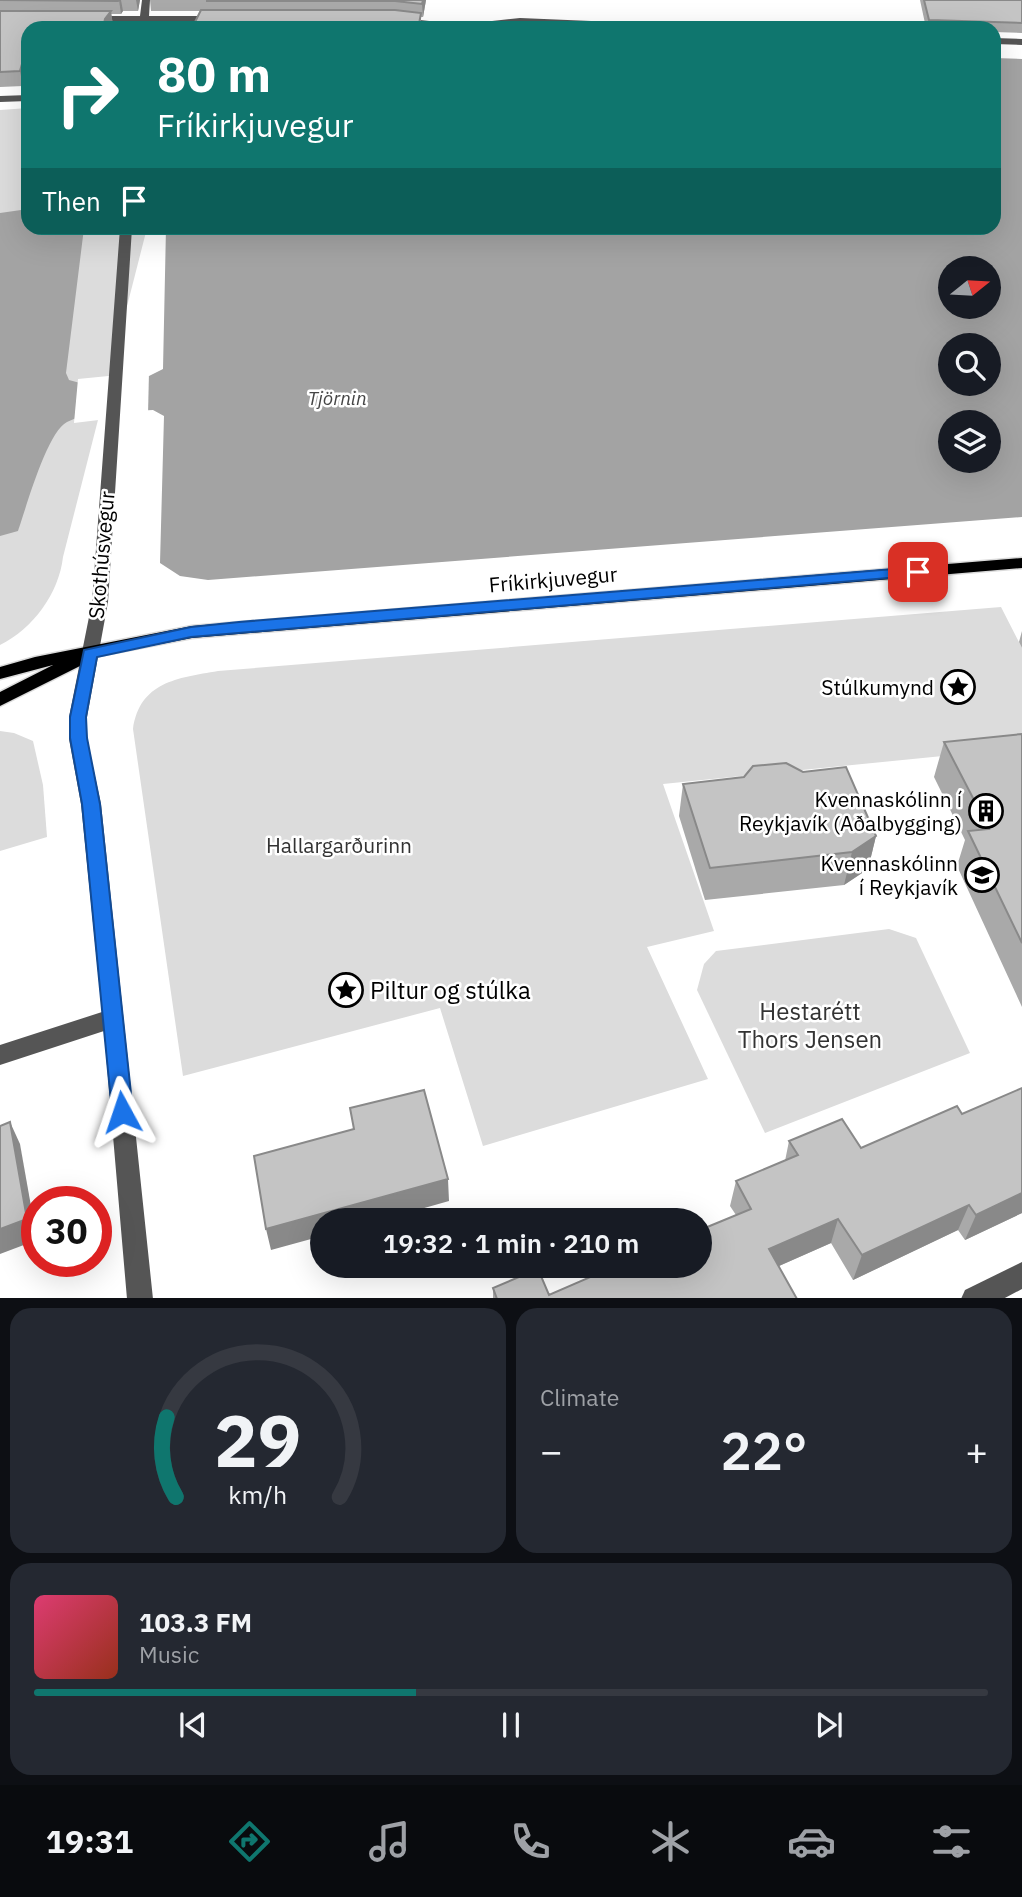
<!DOCTYPE html>
<html lang="en">
<head>
<meta charset="utf-8">
<style>
  body { margin:0; font-family:"IBM Plex Sans",sans-serif; background:#242831; color:#f1f3f6; height:100vh; display:flex; flex-direction:column; font-size:26px; white-space:nowrap }
  * { box-sizing:border-box; margin:0 }
  p { font-size:23px; color:#9ea1a6 }
  .icon { flex:none; width:38px; height:38px; fill:none; stroke:currentColor; stroke-width:2; stroke-linecap:round; stroke-linejoin:round }
  .map { position:relative; height:1298px; overflow:hidden }
  .panel { display:flex; flex-direction:column; gap:10px; padding:10px; background:#0d0f14; flex:1 }
  .panel>* { flex:none }
  .hud { position:absolute; left:21px; top:21px; width:980px; height:214px; border-radius:21px; box-shadow:0 7px 28px #0002; background:#0f766e; color:#fff; overflow:hidden }
  .needle { width:46px; rotate:72deg }
  .fabs { position:absolute; left:938px; top:256px; display:grid; gap:14px }
  .fabs a { display:grid; place-items:center; width:63px; height:63px; border-radius:50%; background:#171b24; box-shadow:0 7px 28px #0002; font-size:35px }
  .speed { position:absolute; left:21px; top:1186px; display:flex; gap:14px; font-size:35px; font-weight:700; text-align:center }
  .speed>* { display:grid; place-content:center; width:91px; height:91px; border-radius:50%; background:#171b24; box-shadow:0 7px 28px #0002; line-height:1 }
  .speed .limit { border:10px solid #d22; background:#fff; color:#111 }
  .pin { position:absolute; display:grid; place-items:center; width:60px; height:60px; color:#fff; margin:-30px; border-radius:14px; box-shadow:0 4px 10px #0006 }
  .me { position:absolute; width:77px; margin:-38px; rotate:355deg; stroke-linejoin:round; filter:drop-shadow(0 0 5px #0008) }
  .turn { display:flex; align-items:center; gap:24px; height:147px; padding:0 21px; font-size:32px }
  .turn .icon { width:91px; height:91px; stroke-width:2.5 }
  .turn b { display:block; font-size:49px; line-height:60px }
  .then { display:flex; align-items:center; height:66px; padding:0 21px; background:#0003; gap:14px; font-size:26px }
  .big { font-size:52px; font-weight:600; line-height:1.1 }
  .panel .widget { flex:1; display:flex; flex-direction:column; justify-content:center; gap:10px; min-width:0; padding:0 24px; border-radius:21px; background:#242831 }
  .panel .dial { align-items:center; gap:0 }
  .dial svg { height:182px; overflow:visible; fill:none; stroke:#363941; stroke-width:7; stroke-linecap:round; text-anchor:middle }
  .dial text { fill:#f1f3f6; stroke:none }
  .song { display:flex; align-items:center; gap:21px }
  .cover { width:84px; height:84px; border-radius:10px; background:linear-gradient(135deg,hsl(340 70% 55%),hsl(10 70% 35%)) }
  .played { height:7px; border-radius:4px; background:linear-gradient(90deg,#0f766e 40%,#363941 40%) }
  .keys { display:flex; justify-content:space-around; direction:ltr }
  .heat { display:flex; justify-content:space-between; align-items:center; font-size:38px; direction:ltr }
  .panel .tiles { flex:1; display:grid; gap:10px; grid-template-columns:1fr 1fr }
  .widget:last-child { grid-column:span 2 }
  .trip { position:absolute; left:310px; top:1208px; width:402px; height:70px; border-radius:35px; background:#171b24; box-shadow:0 7px 28px #0002; font-weight:600; line-height:70px; text-align:center }
  .menu { display:flex; height:112px; justify-content:space-around; align-items:center; background:#090b0e; color:#9ea1a6 }
  .menu .icon { width:49px; height:49px }
  .menu .selected { color:#0f766e }
  .menu b { font-size:32px; color:#f1f3f6 }
  .map>svg:first-child { display:block }
  .green { fill:#dcdcdc }
  .water { fill:#a3a3a3; fill-rule:evenodd }
  .pier { fill:#fff }
  .lines { fill:none; stroke-linecap:round; stroke-linejoin:round }
  .major-casing { stroke:#dbdbdb; stroke-width:3 }
  .minor { fill:#555; fill-rule:evenodd }
  .major { fill:#000; fill-rule:evenodd }
  .wall { fill:#a9a9a9 }
  .shaded-wall { fill:#898989 }
  .building { fill:#c4c4c4; stroke:#898989; stroke-width:2 }
  .route { fill:#1a73e8; stroke:#114b97; stroke-width:2 }
  .labels { text-anchor:middle; dominant-baseline:central; stroke-width:5; stroke-linejoin:round; paint-order:stroke }
  .far-water-label { font-size:19px; font-style:italic; fill:#444; stroke:#fff }
  .street-label { font-size:21px; fill:#000; stroke:#fff }
  .poi-label { font-size:21px; fill:#000; stroke:#fff; text-anchor:end }
  .park-label { font-size:21px; fill:#333; stroke:#fff }
  .near-poi-label { font-size:24px; fill:#000; stroke:#fff; text-anchor:start }
  .near-park-label { font-size:24px; fill:#333; stroke:#fff }
</style>
</head>
<body>
<div class="map">
<svg width="1022" height="1299" viewBox="0 0 1022 1299">
  <rect width="100%" height="100%" fill="#fff"/>
  <g class="green">
    <path d="M28,108v120h119l-84,329c-4,36 -30,72 -63,88v-535z"/>
    <path d="M1001,607l21,41v100l-359,36 51,147 -67,16 61,132 -225,67 -43,-138 -257,68 -50,-347c7,-47 44,-51 85,-58z"/>
    <polygon points="0,731 14,733 33,741 43,785 47,837 0,851"/>
    <polygon points="889,929 916,938 970,1053 765,1133 697,990 704,964 716,951"/>
  </g>
  <path class="water" d="M994,58l28,1v458l-814,63 -28,-4 -20,-13 4,-147 -11,-6c-27,2 -62,0 -86,12 -20,10 -41,86 -49,109l-18,5v-323l28,-4v19h56l-18,145 3,7 11,3 69,-7 14,-7 3,-141h828zM950,268h39v38h-39zM950,345h39v38h-39zM950,422h39v38h-39z"/>
  <polygon class="pier" points="149,372 148,414 74,423 78,379"/>
  <g class="lines">
    <g class="major-casing">
      <polygon id="major" points="1022,558 1022,568 192,638 88,658 86,663 0,706 0,692 53,665 0,679 0,667 35,657 192,626"/>
    </g>
    <g class="minor">
      <polygon points="142,0 150,0 149,16 218,16 222,19 218,22 148,22 147,28 139,28 139,22 89,22 85,19 89,16 140,16"/>
      <polygon points="400,18 439,22 483,22 520,18 686,25 690,28 520,24 483,28 439,28 397,23"/>
      <polygon points="994,38 1022,39 1022,45 994,44"/>
      <polygon points="28,95 28,101 0,102 0,96"/>
      <polygon points="120,228 132,228 108,602 87,717 87,739 101,804 153,1299 127,1299 104,1031 0,1065 0,1045 102,1012 81,804 69,739 69,717 92,602"/>
      <polygon points="1022,1262 1022,1289 1003,1299 961,1299 965,1290"/>
    </g>
    <use href="#major" class="major"/>
  </g>
  <g class="wall">
    <polygon points="0,0 140,0 138,11 123,11 121,14 111,14 113,25 25,78 23,86 0,87"/>
    <polygon points="150,0 426,0 423,17 421,17 421,28 192,28 200,11 151,11"/>
    <polygon points="920,0 1022,0 1022,33 994,32 994,28 926,28"/>
    <polygon points="1022,631 1022,648 1019,642"/>
    <polygon points="1022,734 1022,1007 957,866 965,840 934,777 944,742"/>
    <polygon points="683,784 876,836 868,869 844,885 705,900 679,816"/>
    <polygon points="789,1141 861,1148 1022,1213 965,1240 958,1230 853,1280 831,1243 779,1266 797,1299 493,1299 493,1288 549,1295 736,1215 730,1206 736,1181 785,1161"/>
  </g>
  <g class="shaded-wall">
    <polygon points="119,0 121,0 123,11 121,14"/>
    <polygon points="136,0 140,0 138,11"/>
    <polygon points="423,0 426,0 423,17 422,4"/>
    <polygon points="111,11 113,25 111,28 103,28 105,19"/>
    <polygon points="28,63 28,78 25,78 23,86 20,71 22,64"/>
    <polygon points="876,836 868,869 844,885 852,852"/>
    <polygon points="10,1122 20,1144 37,1240 0,1254 0,1229"/>
    <polygon points="448,1179 449,1201 382,1220 322,1220 322,1236 271,1250 266,1229"/>
    <polygon points="1022,1193 1022,1213 965,1240 976,1215"/>
    <polygon points="969,1205 958,1230 853,1280 862,1255"/>
    <polygon points="838,1219 831,1243 763,1273 769,1249"/>
  </g>
  <g class="building">
    <polygon points="0,0 119,0 118,1"/>
    <polygon points="207,0 423,0 422,4 395,1 207,1"/>
    <polygon points="924,0 1022,0 1022,23 929,20"/>
    <polygon points="201,10 395,10 421,13 419,24 234,25 233,28 192,28"/>
    <polygon points="0,11 111,11 105,19 103,28 28,28 28,63 22,64 20,71 0,72"/>
    <polygon points="1022,734 1022,943 968,831 989,829 944,742"/>
    <polygon points="786,763 803,772 846,767 876,836 852,852 710,868 683,784 744,777 753,766"/>
    <polygon points="1022,1088 1022,1193 976,1215 969,1205 862,1255 838,1219 769,1249 797,1299 497,1299 493,1288 538,1269 549,1295 618,1265 700,1265 700,1230 751,1209 736,1181 798,1155 789,1141 842,1119 861,1148 957,1106 962,1114"/>
    <polygon points="424,1090 448,1179 266,1229 254,1156 354,1129 350,1108"/>
    <polygon points="10,1122 27,1219 0,1229 0,1126"/>
  </g>
  <polygon class="route" points="918,567 926,572 923,575 191,637 97,657 86,717 87,738 100,804 133,1112 130,1119 122,1122 115,1119 112,1112 82,804 70,738 70,717 84,650 191,627 239,622"/>
  <defs>
    <g id="sight-ring" transform="scale(1.75)"><circle r="9.5" fill="#fff" stroke="#000" stroke-width="1.5"/><path d="M0-6L1.8-2.2L6-1.7L2.9 1.2L3.7 5.4L0 3.3L-3.7 5.4L-2.9 1.2L-6-1.7L-1.8-2.2Z" fill="#000"/></g>
    <g id="building-ring" transform="scale(1.75)"><circle r="9.5" fill="#fff" stroke="#000" stroke-width="1.5"/><path d="M-4-6H4V6H1V3H-1V6H-4ZM-2.5-4.3h1.7v1.8h-1.7ZM.8-4.3h1.7v1.8H.8ZM-2.5-1h1.7V.8h-1.7ZM.8-1h1.7V.8H.8Z" fill="#000"/></g>
    <g id="school-ring" transform="scale(1.75)"><circle r="9.5" fill="#fff" stroke="#000" stroke-width="1.5"/><path d="M0-5L7-2L0 1L-7-2ZM-4 1L0 2.5L4 1V4Q0 6-4 4Z" fill="#000"/></g>
  </defs>
  <g fill-rule="evenodd">
    <use href="#sight-ring" x="958" y="687"/>
    <use href="#building-ring" x="986" y="811"/>
    <use href="#school-ring" x="982" y="875"/>
    <use href="#sight-ring" x="346" y="990"/>
  </g>
  <g class="labels">
    <g class="far-water-label">
      <text x="337" y="398">Tjörnin</text>
    </g>
    <g class="street-label">
      <text transform="translate(101 555) rotate(-85)">Skothúsvegur</text>
      <text transform="translate(553 579) rotate(-5)">Fríkirkjuvegur</text>
    </g>
    <g class="poi-label">
      <text x="934" y="687">Stúlkumynd</text>
      <text x="962" y="799">Kvennaskólinn í<tspan x="962" dy="24">Reykjavík (Aðalbygging)</tspan></text>
      <text x="958" y="863">Kvennaskólinn<tspan x="958" dy="24">í Reykjavík</tspan></text>
    </g>
    <g class="park-label">
      <text x="339" y="845">Hallargarðurinn</text>
    </g>
    <g class="near-poi-label">
      <text x="370" y="990">Piltur og stúlka</text>
    </g>
    <g class="near-park-label">
      <text x="810" y="1011">Hestarétt<tspan x="810" dy="28">Thors Jensen</tspan></text>
    </g>
  </g>
</svg>
<div class="fabs">
<a><svg class="needle" viewBox="-14 -14 28 28"><path d="M0-13l5 13h-10z" fill="#e53935"/><path d="M0 13l5-13h-10z" fill="#9ea1a6"/></svg></a>
<a><svg class="icon" aria-label="search" viewBox="0 0 24 24"><circle cx="10" cy="10" r="6"/><path d="M15 15l6 6"/></svg></a>
<a><svg class="icon" aria-label="layers" viewBox="0 0 24 24"><path d="M12 4l9 5-9 5-9-5zM3 14l9 5 9-5"/></svg></a>
</div>
<div class="speed"><div class="limit">30</div></div>
<div class="pin" style="left:918px;top:572px;background:#d93025"><svg class="icon" aria-label="arrive" viewBox="0 0 24 24"><path d="M6 21V4h12l-3 4 3 4H6"/></svg></div>
<svg class="me" style="left:122px;top:1112px" viewBox="-20 -20 40 40"><path d="M0-17L14 15 0 8-14 15z" fill="#1a73e8" stroke="#fff" stroke-width="4"/></svg>
<div class="trip">19:32 · 1 min · 210 m</div>
<div class="hud">
<div class="turn"><svg class="icon" aria-label="right" viewBox="0 0 24 24"><path d="M7 20v-9h11M14 6l5 5-5 5"/></svg><div><b>80 m</b>Fríkirkjuvegur</div></div>
<div class="then">Then<svg class="icon" aria-label="arrive" viewBox="0 0 24 24"><path d="M6 21V4h12l-3 4 3 4H6"/></svg></div>
</div>
</div>
<section class="panel">
<div class="tiles">
<div class="widget dial"><svg viewBox="0 0 100 80">
<path d="M14 69A42 42 0 1 1 86 69"/>
<path d="M14 69A42 42 0 0 1 10 34" stroke="#0f766e"/>
<text x="50" y="56" font-size="32" font-weight="700">29</text>
<text x="50" y="72" font-size="11">km/h</text>
</svg></div>
<div class="widget"><p>Climate</p>
<div class="heat"><a>−</a><b class="big">22°</b><a>+</a></div>
</div>
<div class="widget">
<div class="song"><i class="cover"></i><div><b>103.3 FM</b><p>Music</p></div></div>
<div class="played"></div>
<div class="keys"><svg class="icon" aria-label="previous" viewBox="0 0 24 24"><path d="M18 5L8 12l10 7zM5 5v14"/></svg><svg class="icon" aria-label="pause" viewBox="0 0 24 24"><path d="M8 5v14M16 5v14"/></svg><svg class="icon" aria-label="next" viewBox="0 0 24 24"><path d="M6 5l10 7-10 7zM19 5v14"/></svg></div>
</div>
</div>
</section>
<nav class="menu">
<b>19:31</b>
<svg class="icon selected" aria-label="directions" viewBox="0 0 24 24"><path d="M12 3l9 9-9 9-9-9zM9 14v-3h6M13 9l2 2-2 2"/></svg>
<svg class="icon" aria-label="music" viewBox="0 0 24 24"><path d="M9 18V5l10-2v13"/><circle cx="6" cy="18" r="3"/><circle cx="16" cy="16" r="3"/></svg>
<svg class="icon" aria-label="phone" viewBox="0 0 24 24"><path d="M5 4h4l2 5-3 2q2 4 5 5l2-3 5 2v4C11 20 4 13 5 4z"/></svg>
<svg class="icon" aria-label="climate" viewBox="0 0 24 24"><path d="M12 3v18M4 7l16 10M4 17L20 7"/></svg>
<svg class="icon" aria-label="car" viewBox="0 0 24 24"><path d="M5 17H2v-5l4-1 3-4h7l3 4 3 1v5h-3M9 17h6M6 11h13"/><circle cx="7" cy="17" r="2"/><circle cx="17" cy="17" r="2"/></svg>
<svg class="icon" aria-label="filters" viewBox="0 0 24 24"><path d="M4 7h16M4 17h16"/><circle cx="9" cy="7" r="2"/><circle cx="15" cy="17" r="2"/></svg>
</nav>
</body>
</html>
